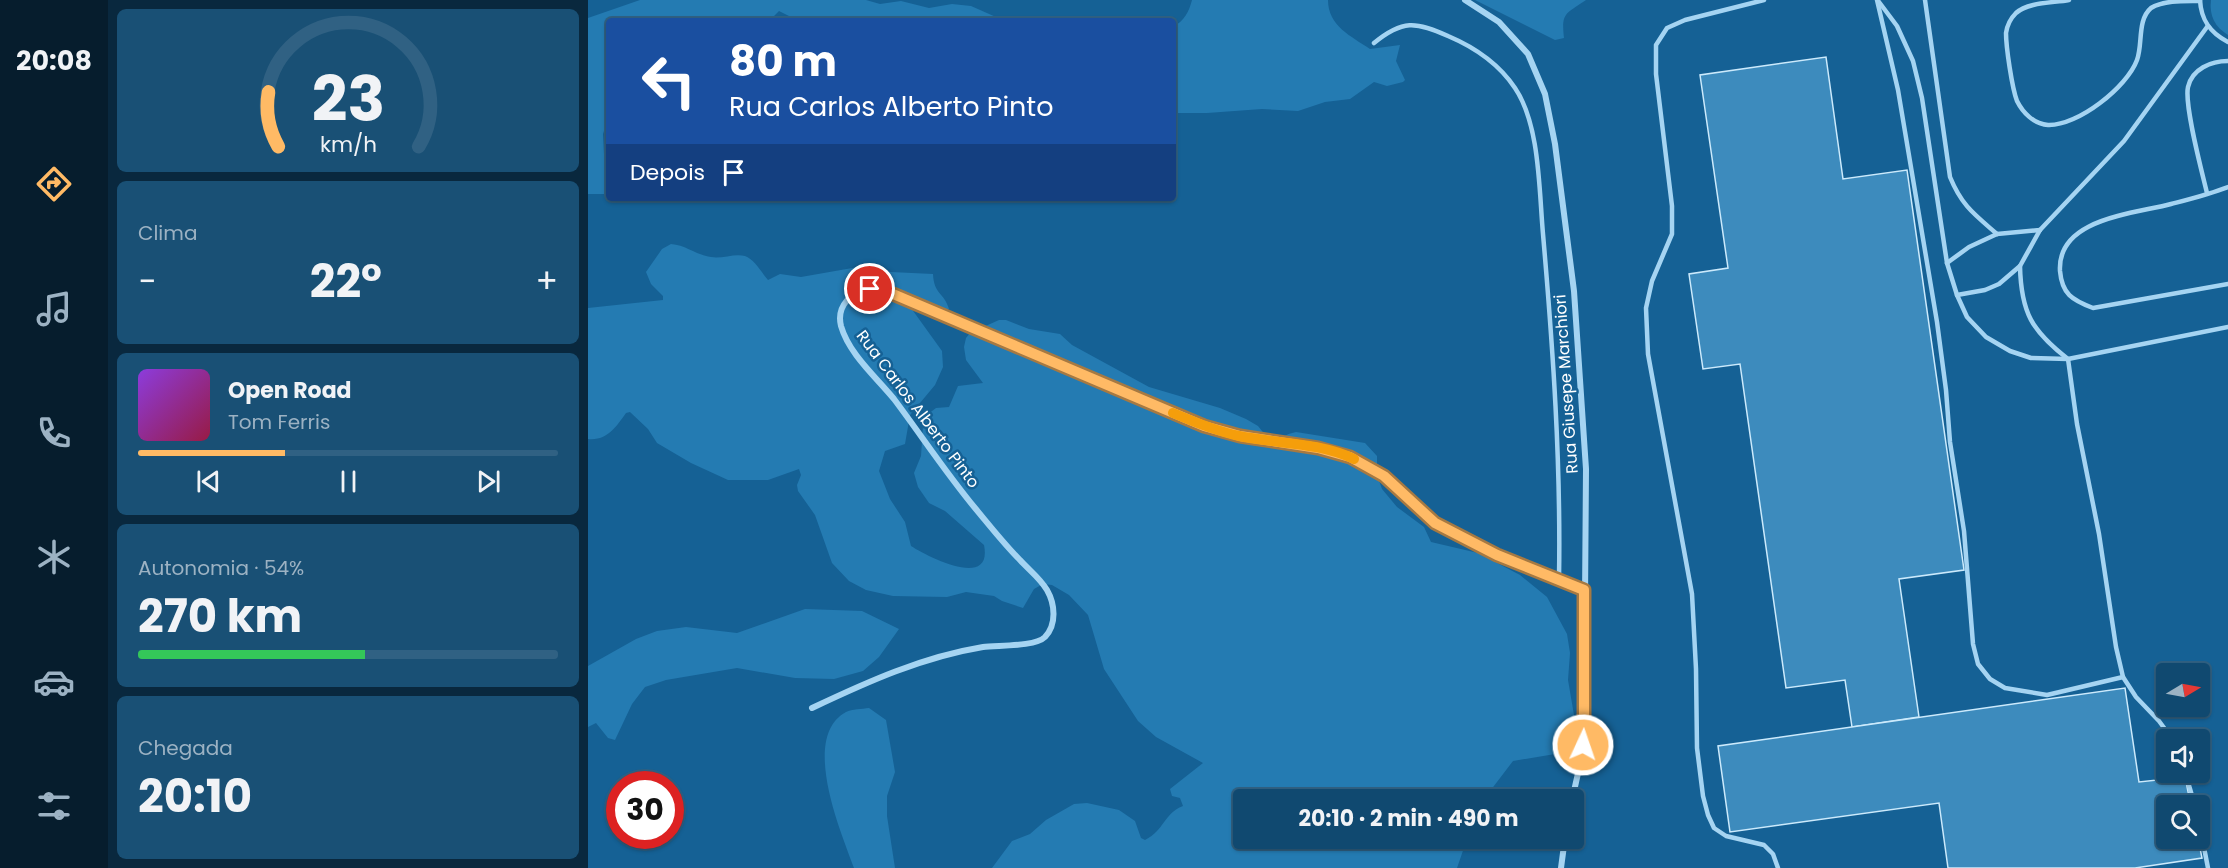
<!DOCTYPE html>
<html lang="pt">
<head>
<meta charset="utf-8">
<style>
  body { margin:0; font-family:Poppins,sans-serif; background:#195075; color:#f1f3f6; height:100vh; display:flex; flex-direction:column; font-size:22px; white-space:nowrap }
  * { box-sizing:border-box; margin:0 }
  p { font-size:20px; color:#9cb2c3 }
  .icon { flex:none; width:33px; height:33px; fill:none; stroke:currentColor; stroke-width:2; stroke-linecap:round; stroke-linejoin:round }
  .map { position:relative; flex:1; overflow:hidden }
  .panel { display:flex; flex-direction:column; gap:9px; padding:9px; background:#09283e; width:480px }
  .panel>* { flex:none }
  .hud { position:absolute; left:18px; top:18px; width:570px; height:183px; border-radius:6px; box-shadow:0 2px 4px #0004,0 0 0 2px #306183; background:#1a4fa0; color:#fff; overflow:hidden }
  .needle { width:39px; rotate:80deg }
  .controls { position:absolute; left:1568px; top:663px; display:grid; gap:12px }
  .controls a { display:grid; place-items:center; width:54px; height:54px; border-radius:6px; background:#104970; box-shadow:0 2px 4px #0004,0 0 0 2px #306183; font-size:30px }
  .speed { position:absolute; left:18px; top:771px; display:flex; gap:12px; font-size:30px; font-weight:700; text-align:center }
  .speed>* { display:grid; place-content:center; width:78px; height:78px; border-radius:50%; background:#104970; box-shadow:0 2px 4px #0004,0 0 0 2px #306183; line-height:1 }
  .speed .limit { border:9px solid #d22; background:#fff; color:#111 }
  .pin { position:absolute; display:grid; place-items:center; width:51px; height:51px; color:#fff; margin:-26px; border:3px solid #fff; border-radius:50%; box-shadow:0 2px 6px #0007 }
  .me { position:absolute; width:66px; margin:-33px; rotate:3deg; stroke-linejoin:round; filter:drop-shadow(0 0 4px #0008) }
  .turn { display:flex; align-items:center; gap:21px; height:126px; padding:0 24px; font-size:27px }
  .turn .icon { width:78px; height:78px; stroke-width:2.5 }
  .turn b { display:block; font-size:42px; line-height:51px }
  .then { display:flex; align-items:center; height:57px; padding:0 24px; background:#0003; gap:12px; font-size:22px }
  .big { font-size:45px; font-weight:700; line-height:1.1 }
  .panel .tile { flex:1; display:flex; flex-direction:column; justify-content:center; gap:9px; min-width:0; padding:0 21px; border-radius:9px; background:#195075 }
  .panel .dial { align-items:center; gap:0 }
  .dial svg { height:156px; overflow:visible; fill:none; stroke:#306183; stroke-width:7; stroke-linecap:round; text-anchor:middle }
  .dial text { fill:#f1f3f6; stroke:none }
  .song { display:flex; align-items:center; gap:18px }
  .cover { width:72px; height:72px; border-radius:9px; background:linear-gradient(135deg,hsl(270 70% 55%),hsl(340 70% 35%)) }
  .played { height:6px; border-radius:3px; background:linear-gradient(90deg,#ffba65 35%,#306183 35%) }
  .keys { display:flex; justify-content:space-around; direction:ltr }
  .heat { display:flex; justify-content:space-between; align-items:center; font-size:33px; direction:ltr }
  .charge { height:9px; border-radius:4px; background:linear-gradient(90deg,#34c759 54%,#306183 0) }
  .trip { position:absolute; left:645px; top:789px; width:351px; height:60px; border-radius:6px; background:#104970; box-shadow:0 2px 4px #0004,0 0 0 2px #306183; font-weight:700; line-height:60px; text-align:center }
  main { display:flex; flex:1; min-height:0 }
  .tabs { display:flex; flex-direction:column; width:108px; justify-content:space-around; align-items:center; background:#061d2d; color:#9cb2c3 }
  .tabs .icon { width:42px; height:42px }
  .tabs .active { color:#ffba65 }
  .tabs b { font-size:27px; color:#f1f3f6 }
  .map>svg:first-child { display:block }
  .green { fill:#247bb2 }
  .building { fill:#3d8bbd; stroke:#cceafc; stroke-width:1.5 }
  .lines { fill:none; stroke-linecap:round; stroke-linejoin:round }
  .lane { stroke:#a5d4f2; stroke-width:4.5 }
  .street { stroke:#a5d4f2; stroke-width:6 }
  .route-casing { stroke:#a67942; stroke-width:15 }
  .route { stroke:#ffba65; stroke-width:10 }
  .slow { stroke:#f59e0b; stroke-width:10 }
  .labels { text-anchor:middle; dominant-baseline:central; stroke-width:5; stroke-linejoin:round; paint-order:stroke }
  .street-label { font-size:16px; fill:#fff; stroke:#156195 }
</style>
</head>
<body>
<main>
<nav class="tabs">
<b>20:08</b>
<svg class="icon active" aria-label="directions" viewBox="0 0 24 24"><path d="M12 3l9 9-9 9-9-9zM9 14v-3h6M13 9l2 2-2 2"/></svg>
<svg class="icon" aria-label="music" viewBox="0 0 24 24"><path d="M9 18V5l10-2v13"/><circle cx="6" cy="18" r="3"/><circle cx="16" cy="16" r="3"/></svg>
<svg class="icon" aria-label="phone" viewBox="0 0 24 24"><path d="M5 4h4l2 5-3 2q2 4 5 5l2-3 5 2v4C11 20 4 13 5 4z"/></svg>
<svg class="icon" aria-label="climate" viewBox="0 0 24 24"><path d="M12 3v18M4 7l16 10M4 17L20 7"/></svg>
<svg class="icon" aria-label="car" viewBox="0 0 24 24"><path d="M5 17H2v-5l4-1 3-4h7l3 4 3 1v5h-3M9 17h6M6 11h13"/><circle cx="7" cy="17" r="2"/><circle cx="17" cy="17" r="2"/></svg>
<svg class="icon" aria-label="filters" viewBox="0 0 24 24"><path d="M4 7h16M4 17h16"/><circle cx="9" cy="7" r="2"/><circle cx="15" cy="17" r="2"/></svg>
</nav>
<section class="panel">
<div class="tile dial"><svg viewBox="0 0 100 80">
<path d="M14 69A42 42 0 1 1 86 69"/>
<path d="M14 69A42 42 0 0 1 9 41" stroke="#ffba65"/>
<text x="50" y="56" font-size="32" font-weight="700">23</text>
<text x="50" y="72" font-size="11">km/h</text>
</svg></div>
<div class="tile"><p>Clima</p>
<div class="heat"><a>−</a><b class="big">22°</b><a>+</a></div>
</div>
<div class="tile">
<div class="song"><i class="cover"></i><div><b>Open Road</b><p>Tom Ferris</p></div></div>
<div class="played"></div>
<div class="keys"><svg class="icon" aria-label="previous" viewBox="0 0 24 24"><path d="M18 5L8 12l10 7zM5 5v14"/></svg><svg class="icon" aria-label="pause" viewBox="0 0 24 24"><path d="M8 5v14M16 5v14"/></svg><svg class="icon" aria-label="next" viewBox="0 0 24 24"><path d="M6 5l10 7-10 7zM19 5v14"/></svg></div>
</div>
<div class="tile"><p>Autonomia · 54%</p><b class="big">270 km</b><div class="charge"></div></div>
<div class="tile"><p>Chegada</p><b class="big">20:10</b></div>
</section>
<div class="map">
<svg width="1640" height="868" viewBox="0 0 1640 868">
  <rect width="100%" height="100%" fill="#156195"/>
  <g class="green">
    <polygon points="52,0 278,0 292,4 313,1 341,8 364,4 383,6 417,21 211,21 191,11 184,18 184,21 21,21 21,115 15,134 16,154 21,163 21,194 0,194 0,18"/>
    <path d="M604,0h136c0,26 23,36 42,49l30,-4 -4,16 9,19 -2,2 -16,4 -13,-4 -24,17 -25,3 -27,9 -36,-2 -55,4h-34v-86c11,-6 16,-15 19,-27z"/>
    <path d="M887,0h111c-20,14 -25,12 -22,38l-9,2z"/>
    <path d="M1623,0h17v35c-13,-8 -19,-19 -17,-35z"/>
    <path d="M83,244c15,1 25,11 40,13 11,2 24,-4 34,-1 9,3 17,17 23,24l12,-6 21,3 57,-10 33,5 42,2c1,21 11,18 16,35l-9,2 -26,-5 -3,2 31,43 1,16 -8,18 -25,30 -5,29 -20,7 -6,20 11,28 15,23 6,24c17,11 82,44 73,-1l-39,-34 -16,-8 -11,-16 -4,-14 7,-17 2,-30 5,-12 8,-6 13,-1 9,-21 25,-3 -17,-23 -2,-13 2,-9 4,-5 29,-13h7l23,9 31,5 12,11 77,42 71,21 26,11 12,7 12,15c10,-1 15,-7 26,-9l69,11 12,13v19l5,14 15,18 27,20 7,15 47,11 42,22 27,22 20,37 3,19 -2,27 6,35 1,21 -3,21 -11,-4 -48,8 -29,38 -240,1v38l223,1 -10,29h-465l20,-27 18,-7 16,-14 28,-16 13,-1 32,7 16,11 6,17 4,2c20,-10 18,-26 38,-34l-3,-8 -8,-2 -2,-7 33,-26 -47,-26 -18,-16 -34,-52 -16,-54 -19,-20 -17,-10 -9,-1 -9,5 -11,19 -21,-7 -8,-5 -28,-4 -19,5 -54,-1 -27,-6 -17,-9 -17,-18 -17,-48 -17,-24 -1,-6 4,-10 -2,-6 -31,11h-40l-37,-17 -34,-20 -9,-14 -18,-17 -4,1c-10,14 -19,28 -38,26v-131l75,-8v-4l-12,-12 -5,-12 16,-23z"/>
    <polygon points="217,609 274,611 311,629 291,657 275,671 246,679 207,678 149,668 78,680 57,687 44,704 27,740 20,738 8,723 0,727 0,666 48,639 69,631 98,627 149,633"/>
    <path d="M281,708l17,12 9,52 -8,24v20l8,52h-41c-13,-36 -54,-131 -8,-156 6,-3 16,-3 23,-4z"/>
  </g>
  <g class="building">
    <polygon points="1238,57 1255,179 1319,170 1376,570 1311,579 1331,717 1264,727 1257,680 1198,688 1152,364 1115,369 1101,274 1140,268 1112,75"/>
    <polygon points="1537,688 1551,782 1597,777 1603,806 1578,806 1578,838 1610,838 1614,858 1547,868 1360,868 1351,803 1142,832 1130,746"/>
  </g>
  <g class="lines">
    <g class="lane">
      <polyline points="1176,0 1097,20 1079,28 1068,45 1068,74 1084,206 1084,234 1064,281 1058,308 1060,354 1104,594 1108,669 1109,748 1115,796 1120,815 1126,828 1138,836 1176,845 1185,854 1190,868"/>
      <polyline points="1289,0 1310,90 1349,322 1358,390 1362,442 1376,531 1385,644 1390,664 1402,679 1417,688 1459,695 1535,677"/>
      <path d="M1337,0l25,177c12,29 24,37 47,57"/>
      <path d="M1481,0c-16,3 -41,2 -53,13 -5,5 -9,13 -10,20 0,14 6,55 11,68 6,12 17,23 31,24 30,1 79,-38 89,-65 6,-16 0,-40 14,-52 13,-8 34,-7 49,-7"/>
      <path d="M1612,0c1,20 10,33 28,42"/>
      <polyline points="1291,2 1309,26 1325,61 1334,98 1359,263 1369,295 1379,317 1398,337 1422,351 1443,358 1480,359 1640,327"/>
      <path d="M786,43c28,-23 42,-22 74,-7 26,11 51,28 67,52 25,37 24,102 28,146 10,115 18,229 16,345"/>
      <path d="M1640,187c-18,7 -38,12 -57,17 -37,10 -114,14 -111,67 2,23 12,29 33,37l135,-24"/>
      <path d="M1619,193c-5,-21 -23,-88 -19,-106 4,-18 23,-26 40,-26"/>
      <polyline points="1359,263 1381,247 1409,234 1452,230"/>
      <path d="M1432,266c1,47 12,65 48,93l9,65 22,110 17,113 7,30 13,20 23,24 14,19"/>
      <polyline points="1369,295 1397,290 1411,284 1432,266 1452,230 1536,141 1619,27"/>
      <polyline points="1597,772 1607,806"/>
      <polyline points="1611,822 1620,868"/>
    </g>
    <g class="street">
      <polyline points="877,0 911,22 940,54 957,94 967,144 986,291 998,469 996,731 993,760 984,800"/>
      <path d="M224,708c55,-26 110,-51 171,-61 14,-2 52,0 62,-10 12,-13 10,-33 2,-47 -7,-12 -18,-20 -27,-30 -16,-16 -30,-34 -45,-52 -29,-35 -54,-73 -81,-109 -18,-22 -45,-45 -53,-73 -5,-20 11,-36 30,-37 7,0 15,3 22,5l311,132 36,10 78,12 32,9 34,19 51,47 62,32 87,35"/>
      <polyline points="973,868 977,838"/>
    </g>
  </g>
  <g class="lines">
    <g class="route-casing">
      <polyline id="route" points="282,289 305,294 616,426 652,436 730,448 762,457 796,476 847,523 909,555 996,590 996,731 995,745"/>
    </g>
    <use href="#route" class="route"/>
    <path class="slow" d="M585,413c21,9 43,18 66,23 38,8 80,6 115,23"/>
  </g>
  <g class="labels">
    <g class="street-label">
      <text transform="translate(978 384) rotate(-94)">Rua Giusepe Marchiori</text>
      <text transform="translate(330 409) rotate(53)">Rua Carlos Alberto Pinto</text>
    </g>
  </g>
</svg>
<div class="controls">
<a><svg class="needle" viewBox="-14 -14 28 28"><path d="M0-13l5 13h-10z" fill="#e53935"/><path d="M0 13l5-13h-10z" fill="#9cb2c3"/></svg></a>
<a><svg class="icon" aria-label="sound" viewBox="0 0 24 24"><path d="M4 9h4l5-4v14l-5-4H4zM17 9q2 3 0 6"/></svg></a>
<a><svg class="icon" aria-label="search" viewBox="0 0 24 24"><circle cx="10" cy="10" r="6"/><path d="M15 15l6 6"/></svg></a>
</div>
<div class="speed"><div class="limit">30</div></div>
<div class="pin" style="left:282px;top:289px;background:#d93025"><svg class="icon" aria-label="arrive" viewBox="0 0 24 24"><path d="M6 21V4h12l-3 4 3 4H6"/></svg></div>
<svg class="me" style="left:995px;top:745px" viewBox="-20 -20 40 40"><circle r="17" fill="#ffba65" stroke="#fff" stroke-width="3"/><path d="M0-11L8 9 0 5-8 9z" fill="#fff"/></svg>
<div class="trip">20:10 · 2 min · 490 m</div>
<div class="hud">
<div class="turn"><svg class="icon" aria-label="left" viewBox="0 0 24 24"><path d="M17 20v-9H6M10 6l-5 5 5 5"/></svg><div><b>80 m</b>Rua Carlos Alberto Pinto</div></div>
<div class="then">Depois<svg class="icon" aria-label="arrive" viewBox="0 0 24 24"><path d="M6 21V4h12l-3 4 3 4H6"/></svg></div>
</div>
</div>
</main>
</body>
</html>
